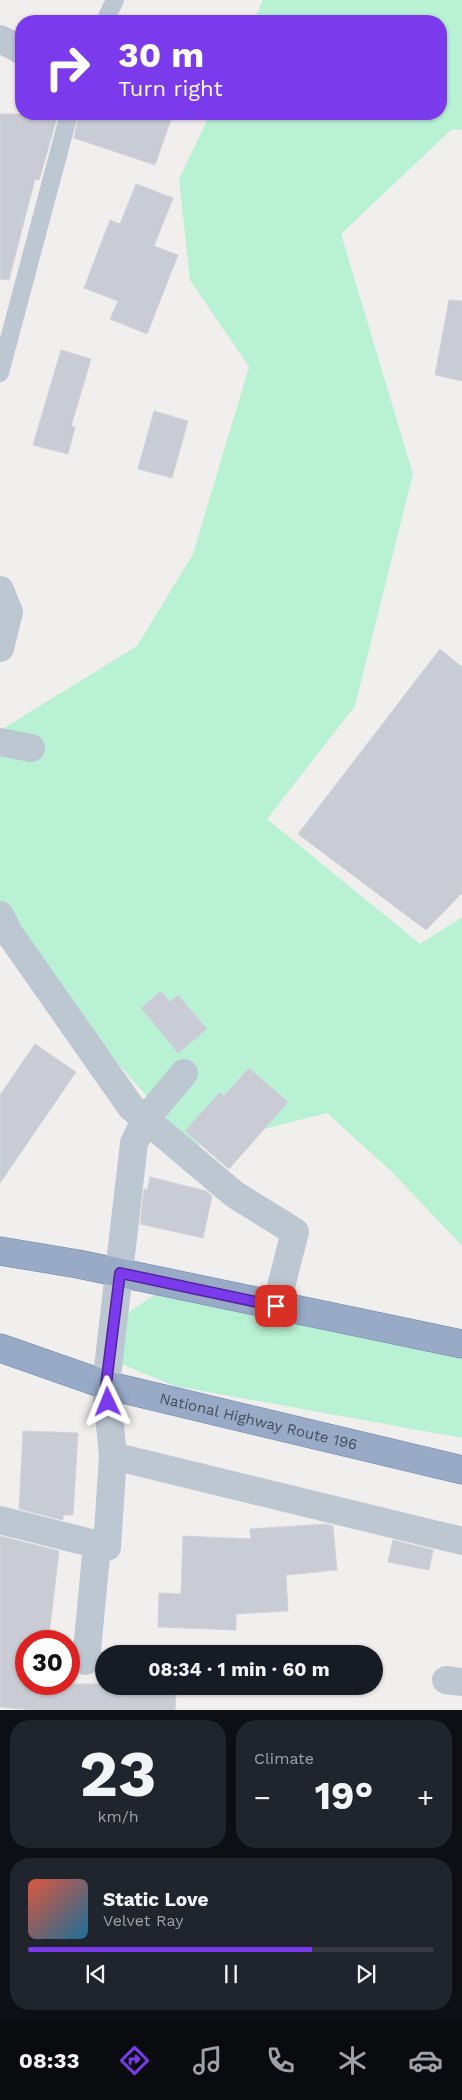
<!DOCTYPE html>
<html lang="en">
<head>
<meta charset="utf-8">
<style>
  body { margin:0; font-family:"Work Sans",sans-serif; background:#20242c; color:#f1f3f6; height:100vh; display:flex; flex-direction:column; font-size:19px; white-space:nowrap }
  * { box-sizing:border-box; margin:0 }
  p { font-size:16px; color:#9ea1a6 }
  .icon { flex:none; width:28px; height:28px; fill:none; stroke:currentColor; stroke-width:2; stroke-linecap:round; stroke-linejoin:round }
  .map { position:relative; height:1710px; overflow:hidden }
  .details { display:flex; flex-direction:column; gap:10px; padding:10px; background:#0d0f14; flex:1 }
  .details>* { flex:none }
  .guide { position:absolute; left:15px; top:15px; width:432px; height:105px; border-radius:20px; box-shadow:0 1px 4px #0004; background:#7c3aed; color:#fff; overflow:hidden }
  .speed { position:absolute; left:15px; top:1630px; display:flex; gap:10px; font-size:25px; font-weight:700; text-align:center }
  .speed>* { display:grid; place-content:center; width:65px; height:65px; border-radius:50%; background:#171b24; box-shadow:0 1px 4px #0004; line-height:1 }
  .speed .limit { border:8px solid #d22; background:#fff; color:#111 }
  .pin { position:absolute; display:grid; place-items:center; width:42px; height:42px; color:#fff; margin:-21px; border-radius:10px; box-shadow:0 2px 8px #0006 }
  .me { position:absolute; width:55px; margin:-28px; rotate:358deg; stroke-linejoin:round; filter:drop-shadow(0 0 4px #0008) }
  .turn { display:flex; align-items:center; gap:18px; height:105px; padding:0 20px; font-size:22px }
  .turn .icon { width:65px; height:65px; stroke-width:2.5 }
  .turn b { display:block; font-size:35px; line-height:42px }
  .big { font-size:38px; font-weight:700; line-height:1.1 }
  .details .widget { flex:1; display:flex; flex-direction:column; justify-content:center; gap:8px; min-width:0; padding:0 18px; border-radius:20px; background:#20242c }
  .details .dial { align-items:center; gap:0 }
  .dial b { font-size:65px; line-height:1 }
  .song { display:flex; align-items:center; gap:15px }
  .cover { width:60px; height:60px; border-radius:8px; background:linear-gradient(135deg,hsl(10 70% 55%),hsl(200 70% 35%)) }
  .played { height:5px; border-radius:2px; background:linear-gradient(90deg,#7c3aed 70%,#363941 70%) }
  .keys { display:flex; justify-content:space-around; direction:ltr }
  .heat { display:flex; justify-content:space-between; align-items:center; font-size:28px; direction:ltr }
  .details .tiles { flex:1; display:grid; gap:10px; grid-template-columns:1fr 1fr }
  .widget:last-child { grid-column:span 2 }
  .trip { position:absolute; left:95px; top:1645px; width:288px; height:50px; border-radius:25px; background:#171b24; box-shadow:0 1px 4px #0004; font-weight:700; line-height:50px; text-align:center }
  .tabs { display:flex; height:80px; justify-content:space-around; align-items:center; background:#090b0e; color:#9ea1a6 }
  .tabs .icon { width:35px; height:35px }
  .tabs .on { color:#7c3aed }
  .tabs b { font-size:22px; color:#f1f3f6 }
  .map>svg:first-child { display:block }
  .green { fill:#b9f1d4 }
  .building { fill:#c9ccd4; stroke:#d1d3da }
  .lines { fill:none; stroke-linecap:round; stroke-linejoin:round }
  .trunk-casing { stroke:#6e85ab; stroke-width:29 }
  .service { stroke:#bdc7d1; stroke-width:18 }
  .minor { stroke:#bdc7d1; stroke-width:28 }
  .trunk { stroke:#98aac6; stroke-width:28 }
  .route-casing { stroke:#51269a; stroke-width:12 }
  .route { stroke:#7c3aed; stroke-width:9 }
  .labels { text-anchor:middle; dominant-baseline:central; stroke-width:4; stroke-linejoin:round; paint-order:stroke }
  .street-label { font-size:15px; fill:#454f5c; stroke:#fff }
</style>
</head>
<body>
<div class="map">
<svg width="462" height="1710" viewBox="0 0 462 1710">
  <rect width="100%" height="100%" fill="#f1eeee"/>
  <g class="green">
    <polygon points="263,0 462,0 462,130 452,129 341,234 413,474 355,706 267,819 420,944 462,917 462,1246 392,1172 327,1113 192,1147 119,1065 14,933 0,904 0,747 4,728 137,646 193,554 249,367 190,280 179,179 210,114 441,114 441,21 253,21"/>
    <polygon points="160,1291 462,1354 462,1438 175,1386 109,1359 114,1322"/>
  </g>
  <g class="building">
    <polygon points="0,114 58,114 39,180 35,179 9,280 0,279"/>
    <polygon points="79,114 173,114 155,165 74,138"/>
    <polygon points="136,184 173,198 154,246 178,255 147,334 110,319 118,301 84,288 110,220 120,224"/>
    <polygon points="449,300 462,301 462,381 435,375"/>
    <polygon points="61,350 91,359 71,426 75,427 68,454 33,445"/>
    <polygon points="154,411 188,421 172,478 138,469"/>
    <polygon points="440,649 462,667 462,893 426,930 298,834"/>
    <polygon points="161,991 170,1002 178,995 207,1029 178,1053 141,1008"/>
    <polygon points="35,1044 76,1072 0,1183 0,1095"/>
    <polygon points="249,1068 288,1102 229,1169 185,1131 220,1092 224,1096"/>
    <polygon points="150,1177 206,1191 212,1196 203,1238 140,1224 144,1189 147,1190"/>
    <polygon points="23,1431 78,1433 73,1515 63,1515 63,1520 19,1509"/>
    <polygon points="326,1524 333,1526 337,1570 286,1575 288,1611 236,1614 236,1630 158,1627 159,1593 181,1594 183,1536 251,1539 250,1529"/>
    <polygon points="0,1536 59,1551 49,1636 53,1636 53,1641 26,1641 26,1684 99,1684 104,1685 104,1686 176,1691 175,1710 34,1710 0,1707"/>
    <polygon points="393,1540 433,1550 429,1570 388,1562"/>
  </g>
  <g class="lines">
    <g class="trunk-casing">
      <g id="trunk">
        <polyline points="0,1251 78,1264 462,1344"/>
        <path id="s1" d="M0,1348l106,37 356,85"/>
      </g>
    </g>
    <g class="service">
      <polyline points="105,21 115,0"/>
      <polyline points="0,373 69,114"/>
    </g>
    <g class="minor">
      <polyline points="0,39 21,50"/>
      <polyline points="0,590 9,612 0,648"/>
      <polyline points="0,742 31,748"/>
      <polyline points="0,915 9,933 131,1107 234,1194 295,1232 276,1306"/>
      <polyline points="184,1073 145,1120 134,1143 106,1385 113,1456 462,1541"/>
      <polyline points="0,1520 107,1547 113,1456"/>
      <polyline points="86,1661 97,1545"/>
      <polyline points="446,1680 462,1682"/>
    </g>
    <use href="#trunk" class="trunk"/>
  </g>
  <g class="lines">
    <g class="route-casing">
      <polyline id="route" points="108,1402 106,1385 120,1273 276,1306"/>
    </g>
    <use href="#route" class="route"/>
  </g>
  <g class="labels">
    <g class="street-label">
      <text stroke="none"><textPath href="#s1" startOffset="269">National Highway Route 196</textPath></text>
    </g>
  </g>
</svg>
<div class="speed"><div class="limit">30</div></div>
<div class="pin" style="left:276px;top:1306px;background:#d93025"><svg class="icon" aria-label="arrive" viewBox="0 0 24 24"><path d="M6 21V4h12l-3 4 3 4H6"/></svg></div>
<svg class="me" style="left:108px;top:1402px" viewBox="-20 -20 40 40"><path d="M0-17L14 15 0 8-14 15z" fill="#7c3aed" stroke="#fff" stroke-width="4"/></svg>
<div class="trip">08:34 · 1 min · 60 m</div>
<div class="guide">
<div class="turn"><svg class="icon" aria-label="right" viewBox="0 0 24 24"><path d="M7 20v-9h11M14 6l5 5-5 5"/></svg><div><b>30 m</b>Turn right</div></div>
</div>
</div>
<section class="details">
<div class="tiles">
<div class="widget dial"><b>23</b><p>km/h</p></div>
<div class="widget"><p>Climate</p>
<div class="heat"><a>−</a><b class="big">19°</b><a>+</a></div>
</div>
<div class="widget">
<div class="song"><i class="cover"></i><div><b>Static Love</b><p>Velvet Ray</p></div></div>
<div class="played"></div>
<div class="keys"><svg class="icon" aria-label="previous" viewBox="0 0 24 24"><path d="M18 5L8 12l10 7zM5 5v14"/></svg><svg class="icon" aria-label="pause" viewBox="0 0 24 24"><path d="M8 5v14M16 5v14"/></svg><svg class="icon" aria-label="next" viewBox="0 0 24 24"><path d="M6 5l10 7-10 7zM19 5v14"/></svg></div>
</div>
</div>
</section>
<nav class="tabs">
<b>08:33</b>
<svg class="icon on" aria-label="directions" viewBox="0 0 24 24"><path d="M12 3l9 9-9 9-9-9zM9 14v-3h6M13 9l2 2-2 2"/></svg>
<svg class="icon" aria-label="music" viewBox="0 0 24 24"><path d="M9 18V5l10-2v13"/><circle cx="6" cy="18" r="3"/><circle cx="16" cy="16" r="3"/></svg>
<svg class="icon" aria-label="phone" viewBox="0 0 24 24"><path d="M5 4h4l2 5-3 2q2 4 5 5l2-3 5 2v4C11 20 4 13 5 4z"/></svg>
<svg class="icon" aria-label="climate" viewBox="0 0 24 24"><path d="M12 3v18M4 7l16 10M4 17L20 7"/></svg>
<svg class="icon" aria-label="car" viewBox="0 0 24 24"><path d="M5 17H2v-5l4-1 3-4h7l3 4 3 1v5h-3M9 17h6M6 11h13"/><circle cx="7" cy="17" r="2"/><circle cx="17" cy="17" r="2"/></svg>
</nav>
</body>
</html>
